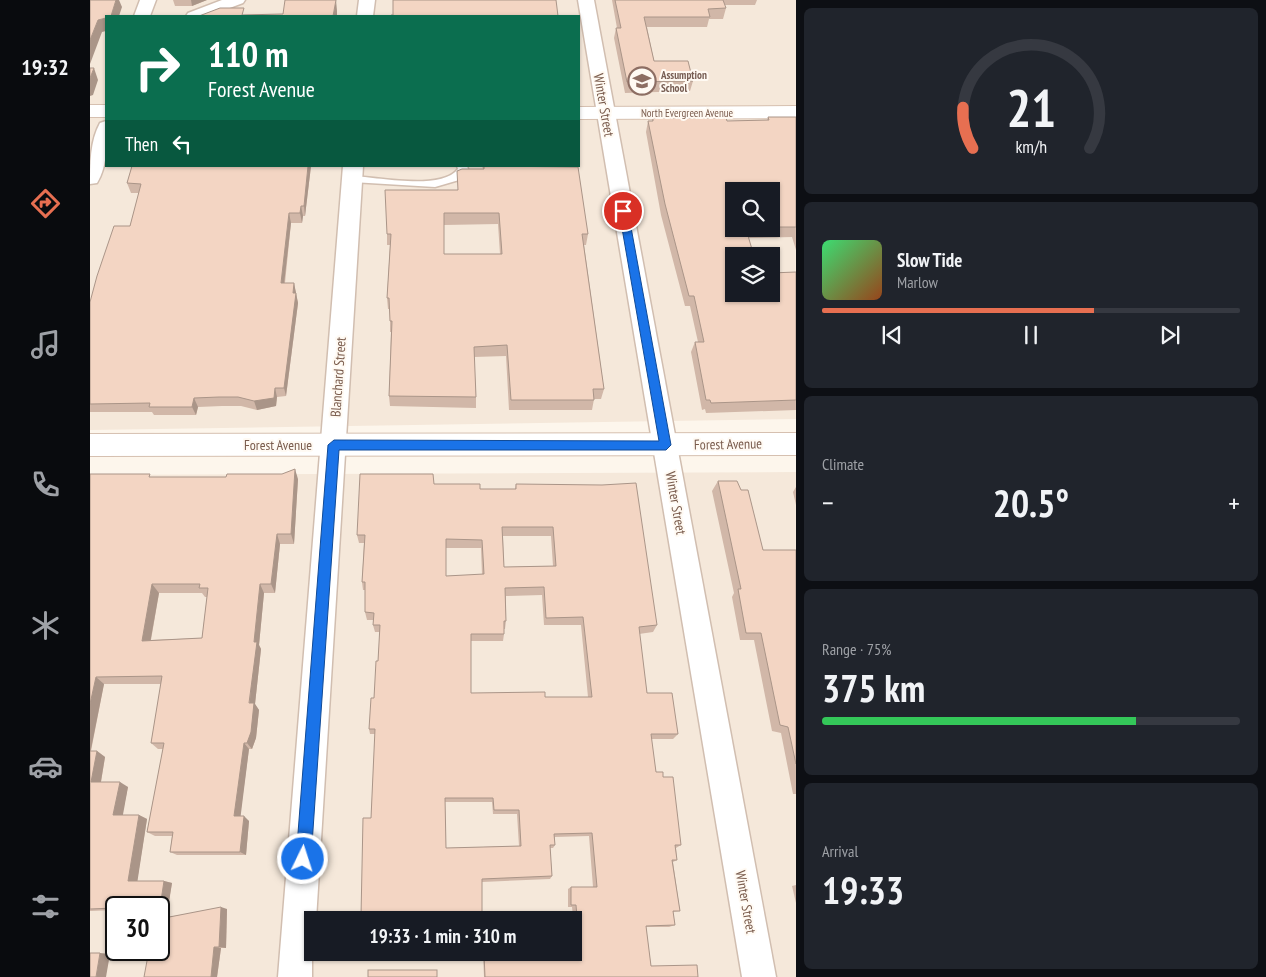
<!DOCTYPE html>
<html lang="en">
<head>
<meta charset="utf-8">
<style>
  body { margin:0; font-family:"PT Sans Narrow",sans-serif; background:#20242c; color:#f1f3f6; height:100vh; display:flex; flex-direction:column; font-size:19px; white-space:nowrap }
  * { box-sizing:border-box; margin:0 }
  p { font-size:16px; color:#9ea1a6 }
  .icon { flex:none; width:28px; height:28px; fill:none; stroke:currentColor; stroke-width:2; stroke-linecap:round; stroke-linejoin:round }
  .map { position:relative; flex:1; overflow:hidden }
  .sheet { display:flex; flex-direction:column; gap:8px; padding:8px; background:#0d0f14; width:470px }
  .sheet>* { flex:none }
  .guide { position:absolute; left:15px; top:15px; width:475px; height:152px; border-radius:0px; box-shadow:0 1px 4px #0004; background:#0b6e4f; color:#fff; overflow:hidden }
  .buttons { position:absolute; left:635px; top:182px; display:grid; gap:10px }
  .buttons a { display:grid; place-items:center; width:55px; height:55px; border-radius:0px; background:#171b24; box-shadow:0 1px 4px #0004; font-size:25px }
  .speed { position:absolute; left:15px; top:896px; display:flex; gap:10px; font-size:25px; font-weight:700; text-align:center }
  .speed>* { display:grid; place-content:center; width:65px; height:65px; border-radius:50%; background:#171b24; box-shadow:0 1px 4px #0004; line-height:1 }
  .speed .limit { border:2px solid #111; border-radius:8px; background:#fff; color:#111 }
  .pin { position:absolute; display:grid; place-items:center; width:42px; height:42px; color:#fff; margin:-21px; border:2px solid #fff; border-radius:50%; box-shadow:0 1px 5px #0007 }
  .me { position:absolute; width:55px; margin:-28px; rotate:4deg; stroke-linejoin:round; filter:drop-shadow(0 0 4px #0008) }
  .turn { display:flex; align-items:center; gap:18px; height:105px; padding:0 20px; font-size:22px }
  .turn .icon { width:65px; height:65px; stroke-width:2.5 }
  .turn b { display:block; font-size:35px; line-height:42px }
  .then { display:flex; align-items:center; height:48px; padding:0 20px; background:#0003; gap:10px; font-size:19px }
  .big { font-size:38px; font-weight:700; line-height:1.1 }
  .sheet .tile { flex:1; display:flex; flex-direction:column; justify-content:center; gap:8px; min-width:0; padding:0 18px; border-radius:8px; background:#20242c }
  .sheet .dial { align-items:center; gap:0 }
  .dial svg { height:130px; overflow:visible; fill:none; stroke:#363941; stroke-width:7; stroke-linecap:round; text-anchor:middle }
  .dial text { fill:#f1f3f6; stroke:none }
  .song { display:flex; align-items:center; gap:15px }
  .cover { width:60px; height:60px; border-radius:8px; background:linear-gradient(135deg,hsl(140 70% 55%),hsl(20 70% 35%)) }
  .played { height:5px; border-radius:2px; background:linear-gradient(90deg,#e76f51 65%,#363941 65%) }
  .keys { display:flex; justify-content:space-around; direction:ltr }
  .heat { display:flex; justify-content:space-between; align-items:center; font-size:28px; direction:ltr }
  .charge { height:8px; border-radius:4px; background:linear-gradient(90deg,#34c759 75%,#363941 0) }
  .trip { position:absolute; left:214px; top:911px; width:278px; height:50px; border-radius:0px; background:#171b24; box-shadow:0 1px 4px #0004; font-weight:700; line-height:50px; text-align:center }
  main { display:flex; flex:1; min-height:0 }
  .tabs { display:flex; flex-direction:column; width:90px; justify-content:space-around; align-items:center; background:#090b0e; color:#9ea1a6 }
  .tabs .icon { width:35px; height:35px }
  .tabs .active { color:#e76f51 }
  .tabs b { font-size:22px; color:#f1f3f6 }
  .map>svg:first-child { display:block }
  .residential { fill:#f5e8da; fill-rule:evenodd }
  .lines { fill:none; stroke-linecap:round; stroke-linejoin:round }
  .lane-casing { stroke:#d1beb0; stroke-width:3 }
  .street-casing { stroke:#d1beb0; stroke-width:3 }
  .secondary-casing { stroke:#d6c0b0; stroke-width:2 }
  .lane { fill:#fff; fill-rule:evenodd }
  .street { fill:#fff; fill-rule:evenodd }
  .secondary { fill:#fff; fill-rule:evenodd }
  .wall { fill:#d1b7a8; fill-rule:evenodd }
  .shaded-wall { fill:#aa9588 }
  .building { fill:#f3d5c3; stroke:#aa9588; fill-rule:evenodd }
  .route { fill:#1a73e8; stroke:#114b97 }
  .labels { text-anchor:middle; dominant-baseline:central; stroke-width:4; stroke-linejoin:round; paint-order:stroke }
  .far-education-label { font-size:11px; font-weight:bold; fill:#785e54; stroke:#fffaf3; text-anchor:start }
  .far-street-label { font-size:11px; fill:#7a5c4d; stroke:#fffaf3 }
  .street-label { font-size:14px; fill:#7a5c4d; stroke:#fffaf3 }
</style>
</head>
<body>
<main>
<nav class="tabs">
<b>19:32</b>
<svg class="icon active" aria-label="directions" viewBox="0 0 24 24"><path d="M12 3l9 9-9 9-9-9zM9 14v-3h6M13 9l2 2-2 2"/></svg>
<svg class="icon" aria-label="music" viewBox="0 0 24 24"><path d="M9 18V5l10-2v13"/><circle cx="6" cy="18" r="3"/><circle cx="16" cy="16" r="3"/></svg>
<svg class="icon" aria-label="phone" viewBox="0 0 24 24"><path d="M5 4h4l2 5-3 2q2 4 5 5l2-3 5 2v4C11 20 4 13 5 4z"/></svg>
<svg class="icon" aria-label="climate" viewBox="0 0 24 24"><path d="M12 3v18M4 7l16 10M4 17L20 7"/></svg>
<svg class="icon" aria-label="car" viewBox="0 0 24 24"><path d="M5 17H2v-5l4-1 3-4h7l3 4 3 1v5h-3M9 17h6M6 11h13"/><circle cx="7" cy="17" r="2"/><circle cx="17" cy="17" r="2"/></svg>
<svg class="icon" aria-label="filters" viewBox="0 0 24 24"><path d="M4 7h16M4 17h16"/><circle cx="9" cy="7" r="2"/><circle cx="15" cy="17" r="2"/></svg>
</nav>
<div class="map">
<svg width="706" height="977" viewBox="0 0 706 977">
  <rect width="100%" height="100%" fill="#fdf6ec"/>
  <g class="residential">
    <path d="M0,0h706v419l-706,11zM16,16h473v150h-473zM644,191h37v38h-37zM644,256h37v38h-37z"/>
    <path d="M706,472v505h-706v-502zM26,908h43v42h-43zM222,920h260v32h-260z"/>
  </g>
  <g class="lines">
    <g class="lane-casing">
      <path id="lane" d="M367,166h10l1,3 -9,11 -24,7 -83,-5 -5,-3 5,-3c26,1 89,15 106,-7z"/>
    </g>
    <g class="street-casing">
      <g id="street">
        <polygon points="50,0 66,0 60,16 44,16"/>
        <polygon points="132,0 155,0 153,3 118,16 96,16 98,13"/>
        <polygon points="269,0 285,0 283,16 267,16"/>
        <polygon points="488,0 504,0 686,977 652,977"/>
        <path d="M16,121c1,20 2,44 -9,62l-7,1c0,-20 0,-43 10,-61z"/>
        <polygon points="253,166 273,166 226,920 222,920 222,977 188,977"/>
      </g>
    </g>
    <g class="secondary-casing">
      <g id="secondary">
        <rect x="0" y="105" width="16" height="12"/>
        <polygon points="706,106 706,118 489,119 489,107"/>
        <polygon points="706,433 706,455 0,456 0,434"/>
      </g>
    </g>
    <use href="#lane" class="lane"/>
    <use href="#street" class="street"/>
    <use href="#secondary" class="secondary"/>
  </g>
  <g class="wall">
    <polygon points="83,0 117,0 102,6 85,6"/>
    <polygon points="522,0 667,0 665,5 634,5 636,8 633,19 619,19 617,27 557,27 564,61 603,81 600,91 535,93 524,38 526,28 527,28"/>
    <path d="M678,117h28v133l-4,-13 -43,1 -15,56 62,-22v138l-90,3 -1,-4 -3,1 -11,-58 4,-10h3l-8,-36h-5l-24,-91 -15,-83 2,-11h4l1,-3 74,3 40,-1zM681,191v38h-37z"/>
    <polygon points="42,166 221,166 215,216 213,216 212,223 201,223 195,283 204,283 208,303 196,396 187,397 186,406 167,410 151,406 132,406 108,407 106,415 64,415 62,412 0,412 0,302 40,226 49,193 41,193 37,183"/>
    <path d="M392,166h77l29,68 -2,11h-2l20,144 -3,10h-7l-2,11h-83l-3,-54 -32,1 2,40v11l-86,-2 -1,-10 2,-64h-1v-23h-2l-1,-11 3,-53h-3v-11l70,-44 26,-21zM408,224l2,30h-56v-29z"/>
    <path d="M0,474l62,3 146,2 -4,65h-14l-5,49h-11l-5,52 2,4 -6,55 4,6 -3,28 -4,11h-3l-9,67 9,5 -3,34h-69l-7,-3 2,-16h-17l-8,-4 16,-83h-5l-7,-6 10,-59h-57l-13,67h6l8,6 -4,25 27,5 -6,28h17l8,4 -10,62h27l8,2 -6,34 61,-8 -1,39h-5l-4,29h-73l15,-27 -43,-42v41l-9,-1 7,-38 -24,1zM69,593h43l3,4h2l-5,41 -51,2z"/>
    <polygon points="628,481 673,550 706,550 706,794 703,794 691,733 682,731 664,640 650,640 642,597 644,593 622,491"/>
    <path d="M344,484l46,5h35l1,-5 141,141 -4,7 -14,2 8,59 31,41 -5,5h-22l5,33 7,5 18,68 -5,3 1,12 -4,2 7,49 -7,1 2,13 -6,2h-23l5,39 47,11h-214l-1,-23h1l13,-1v-1h75l5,-1 -5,-44h-4v-18l3,-2h22l-4,-51 -34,1v8l-2,3h-3l2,28 -2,3 -68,3v32l-1,2h-59v4h-52v-3l-7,1 -2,-2 10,-98 4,-84h-5l-1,-5 5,-31 4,-37 2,-29h-5l-2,-7 1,-5h-7l-2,-8v-22h-2l-1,-8 2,-39h-5l-2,-8zM413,536h48l2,30 -49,1zM356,548h35l1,27 -36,1zM452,595l2,30h37l7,72h-43l-74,-4v-52h32l1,-7v-5h1l1,-8v-25zM355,802h47l1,12h24l2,32 -73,2z"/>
    <polygon points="706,487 706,505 703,492"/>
    <polygon points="706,885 706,903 702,886"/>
  </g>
  <g class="shaded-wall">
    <polygon points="26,0 29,0 32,7 29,16 21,16"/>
    <polygon points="101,0 117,0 102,6"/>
    <polygon points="246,0 247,11 247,16 243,16"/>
    <polygon points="16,18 16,31 12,32 0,64 0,40 8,20"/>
    <polygon points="4,68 8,80 3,95 0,96 0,78"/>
    <polygon points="218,166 221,166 215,216 214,206"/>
    <polygon points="211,206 213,216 212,223 210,213"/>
    <polygon points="199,213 201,223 193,293 191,283"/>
    <polygon points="204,283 208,303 196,396 194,388"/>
    <polygon points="185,388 187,397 186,406 167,410 164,401"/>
    <polygon points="104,398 108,407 106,415 102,407"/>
    <polygon points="205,469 208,479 204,544 201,534"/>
    <polygon points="187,534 190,544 185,593 181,584"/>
    <polygon points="62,584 69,593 59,649 52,641"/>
    <polygon points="170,584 174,593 169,645 171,649 165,704 169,710 166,738 162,749 157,743 164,642"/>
    <polygon points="6,677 14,684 0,754 0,704"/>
    <polygon points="154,743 159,749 150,821 144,816"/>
    <polygon points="7,751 15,757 10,787 1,782"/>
    <polygon points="30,782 38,787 32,820 23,815"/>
    <polygon points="49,815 57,819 47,884 38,881"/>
    <polygon points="154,816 159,821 156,855 150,852"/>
    <polygon points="74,881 82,883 76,921 69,919 69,914"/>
    <polygon points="131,907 137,909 136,948 129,947"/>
    <polygon points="124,947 131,948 127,977 121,977"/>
    <polygon points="10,953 20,954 16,977 6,977"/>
  </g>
  <g class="building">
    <polygon points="0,0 26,0 21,16 16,16 16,18 8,20 0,40"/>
    <polygon points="195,0 246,0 243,16 109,16 130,8 154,8 152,15 193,14"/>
    <polygon points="303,0 466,0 468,16 301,16 301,15 303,15"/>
    <polygon points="525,0 633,0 636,8 618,9 620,17 554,17 564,61 598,61 603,81 537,82 526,28 531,28"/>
    <polygon points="0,68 4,68 0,78"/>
    <polygon points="678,117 706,117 706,227 681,227 681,191 644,191 644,229 656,229 664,256 644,256 644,294 681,294 681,273 706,272 706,400 621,403 620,400 616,400 605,342 614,342 604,296 599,296 575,204 558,121 563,121 563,118 636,118 637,121 679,120"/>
    <polygon points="42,166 218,166 214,206 211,206 210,213 199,213 191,283 204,283 203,293 206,293 194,388 185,388 184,398 164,401 148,397 129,397 104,398 102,407 59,407 60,403 0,404 0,302 7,276 24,226 40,226 51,184 37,183"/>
    <path d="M394,166l94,1 10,67h-6l22,155h-11l1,11h-83l-4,-55 -33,2 2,50 -87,-1 3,-75h-2l-1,-23h-2l4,-64h-4l-2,-44h73l-1,-19 5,-2h22zM354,213h55l3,41h-58z"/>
    <path d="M205,469l-4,65h-14l-6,50h-11l-6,58h3l-8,61h5l-3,29 -4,11h-3l-10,73h10l-4,36h-70l3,-20h-26l17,-89h-13l11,-67 -66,1 -6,27v-230h60l-1,3h77l1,-3h55zM62,584h48l-1,4h9l-6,50 -60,3z"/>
    <path d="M270,474h73l1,10h46v5h36v-5l86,1 34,-2 21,142 -18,2 8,66h25l6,41h-27l5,38h7v5h10l8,68h-6l2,15h-5l8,51h-7l2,14 -29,1 5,40 46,-1 1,12h-213l-1,-23 15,-1v-1h73v-1h8l-4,-46h-5v-18h26l-5,-54 -38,1 1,11h-5l2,31 -70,3v35l-60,1v5h-52v-4h-9l2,-98h8l4,-89h-6l2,-31h3l2,-37h2l2,-36h-7l1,-12 -9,-1v-30h-3l3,-47h-8zM412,527h51l3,39 -52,1zM356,539l36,1 2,34 -38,2zM454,587l2,31 37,-1 9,80h-47v-5l-74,1v-59h33v-13h2l-1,-33zM355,798h48l1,12h25l2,36 -75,2z"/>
    <polygon points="628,481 647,481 651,490 658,490 673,550 706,550 706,764 698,727 690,725 671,633 656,633 648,589 651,589"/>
    <polygon points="0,751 7,751 1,782 30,782 23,815 49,815 38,881 74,881 69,914 69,908 26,908 26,948 17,948 24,908 0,909"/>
    <polygon points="131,907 129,947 124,947 121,977 54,977 59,950 69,950 69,919"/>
    <polygon points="432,918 433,920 406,920 406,919"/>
    <polygon points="0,953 10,953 6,977 0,977"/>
    <rect x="278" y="970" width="69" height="7"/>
  </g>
  <polygon class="route" points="533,208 538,211 581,445 576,450 249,450 221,859 218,864 213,866 208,864 206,859 238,445 244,440 569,441 529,211"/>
  <defs>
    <g id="school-ring" transform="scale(1.4375)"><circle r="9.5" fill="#fffaf3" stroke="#8d6e63" stroke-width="1.5"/><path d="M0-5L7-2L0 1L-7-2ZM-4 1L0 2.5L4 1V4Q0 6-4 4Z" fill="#8d6e63"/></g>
  </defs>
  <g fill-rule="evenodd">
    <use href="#school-ring" x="552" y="81"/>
  </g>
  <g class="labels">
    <g class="far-education-label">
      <text x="571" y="75">Assumption<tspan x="571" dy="13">School</tspan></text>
    </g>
    <g class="far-street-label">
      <text x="597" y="113">North Evergreen Avenue</text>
    </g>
    <g class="street-label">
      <text transform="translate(514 105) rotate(80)">Winter Street</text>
      <text transform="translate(248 377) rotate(-86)">Blanchard Street</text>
      <text transform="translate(638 444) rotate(-1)">Forest Avenue</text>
      <text x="188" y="445">Forest Avenue</text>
      <text transform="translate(586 503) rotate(80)">Winter Street</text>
      <text transform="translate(656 902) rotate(80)">Winter Street</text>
    </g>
  </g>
</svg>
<div class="buttons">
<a><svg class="icon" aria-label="search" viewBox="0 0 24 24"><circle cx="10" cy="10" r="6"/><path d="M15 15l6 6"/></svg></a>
<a><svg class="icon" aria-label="layers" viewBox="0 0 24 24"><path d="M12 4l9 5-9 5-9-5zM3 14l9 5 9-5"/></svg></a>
</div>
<div class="speed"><div class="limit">30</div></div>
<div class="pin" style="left:533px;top:211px;background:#d93025"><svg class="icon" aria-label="arrive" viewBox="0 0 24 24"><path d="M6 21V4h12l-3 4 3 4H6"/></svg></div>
<svg class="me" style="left:213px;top:859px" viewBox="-20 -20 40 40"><circle r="17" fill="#1a73e8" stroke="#fff" stroke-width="3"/><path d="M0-11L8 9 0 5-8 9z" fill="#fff"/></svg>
<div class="trip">19:33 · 1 min · 310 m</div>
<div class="guide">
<div class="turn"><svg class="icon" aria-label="right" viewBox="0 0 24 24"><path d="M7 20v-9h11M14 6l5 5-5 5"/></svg><div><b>110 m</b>Forest Avenue</div></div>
<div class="then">Then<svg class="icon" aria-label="left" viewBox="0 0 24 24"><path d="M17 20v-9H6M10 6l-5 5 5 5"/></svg></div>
</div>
</div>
<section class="sheet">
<div class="tile dial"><svg viewBox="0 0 100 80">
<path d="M14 69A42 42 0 1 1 86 69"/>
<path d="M14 69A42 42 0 0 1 8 44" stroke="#e76f51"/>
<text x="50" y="56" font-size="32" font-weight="700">21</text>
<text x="50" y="72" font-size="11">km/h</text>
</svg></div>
<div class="tile">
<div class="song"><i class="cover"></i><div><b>Slow Tide</b><p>Marlow</p></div></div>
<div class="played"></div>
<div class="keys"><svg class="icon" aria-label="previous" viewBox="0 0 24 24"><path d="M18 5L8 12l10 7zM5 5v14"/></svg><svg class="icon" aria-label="pause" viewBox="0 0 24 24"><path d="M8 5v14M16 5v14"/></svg><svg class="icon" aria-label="next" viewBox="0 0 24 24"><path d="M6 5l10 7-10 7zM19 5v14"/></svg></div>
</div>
<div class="tile"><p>Climate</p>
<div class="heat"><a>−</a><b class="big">20.5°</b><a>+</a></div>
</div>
<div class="tile"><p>Range · 75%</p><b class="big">375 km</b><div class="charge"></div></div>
<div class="tile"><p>Arrival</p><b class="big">19:33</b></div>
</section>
</main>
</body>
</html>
